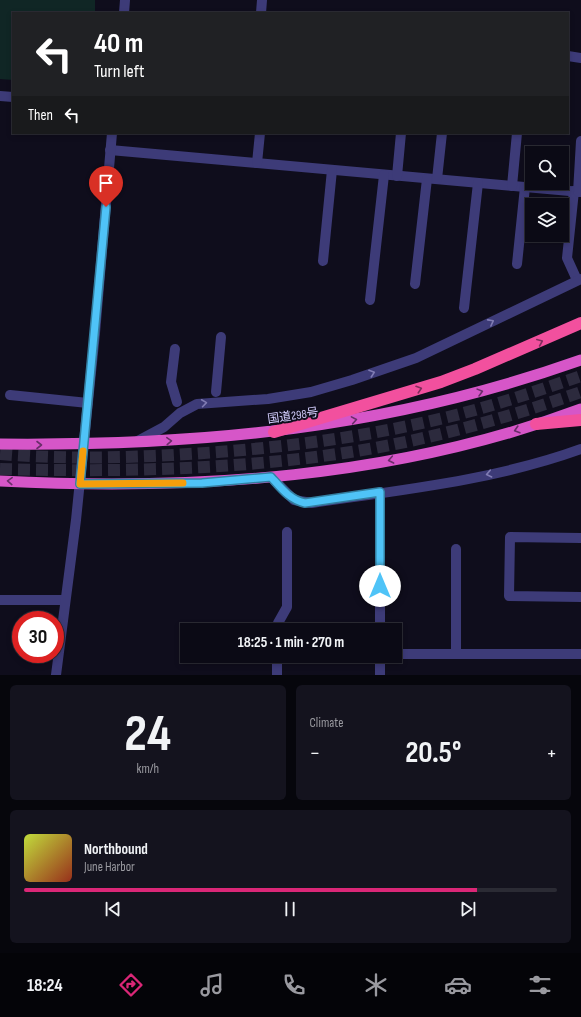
<!DOCTYPE html>
<html lang="en">
<head>
<meta charset="utf-8">
<style>
  body { margin:0; font-family:"Sofia Sans Condensed","Noto Sans JP",sans-serif; background:#14131e; color:#f1f3f6; height:100vh; display:flex; flex-direction:column; font-size:15px; white-space:nowrap }
  * { box-sizing:border-box; margin:0 }
  p { font-size:13px; color:#9a9aa0 }
  .icon { flex:none; width:22px; height:22px; fill:none; stroke:currentColor; stroke-width:2; stroke-linecap:round; stroke-linejoin:round }
  .map { position:relative; height:675px; overflow:hidden }
  .drawer { display:flex; flex-direction:column; gap:10px; padding:10px; background:#06060c; flex:1 }
  .drawer>* { flex:none }
  .hud { position:absolute; left:12px; top:12px; width:557px; height:122px; border-radius:0px; box-shadow:0 2px 6px #0003,0 0 0 1px #2b2b34; background:#202124; color:#fff; overflow:hidden }
  .buttons { position:absolute; left:525px; top:146px; display:grid; gap:8px }
  .buttons a { display:grid; place-items:center; width:44px; height:44px; border-radius:0px; background:#0b0a15; box-shadow:0 2px 6px #0003,0 0 0 1px #2b2b34; font-size:20px }
  .speed { position:absolute; left:12px; top:611px; display:flex; gap:8px; font-size:20px; font-weight:700; text-align:center }
  .speed>* { display:grid; place-content:center; width:52px; height:52px; border-radius:50%; background:#0b0a15; box-shadow:0 2px 6px #0003,0 0 0 1px #2b2b34; line-height:1 }
  .speed .limit { border:6px solid #d22; background:#fff; color:#111 }
  .pin { position:absolute; display:grid; place-items:center; width:34px; height:34px; color:#fff; margin:-41px -17px; border-radius:50% 50% 50% 0; rotate:-45deg; box-shadow:0 0 4px #0007 }
  .pin .icon { rotate:45deg }
  .me { position:absolute; width:44px; margin:-22px; rotate:0deg; stroke-linejoin:round; filter:drop-shadow(0 0 3px #0008) }
  .turn { display:flex; align-items:center; gap:14px; height:84px; padding:0 16px; font-size:18px }
  .turn .icon { width:52px; height:52px; stroke-width:2.5 }
  .turn b { display:block; font-size:28px; line-height:34px }
  .then { display:flex; align-items:center; height:38px; padding:0 16px; background:#0003; gap:8px; font-size:15px }
  .big { font-size:30px; font-weight:700; line-height:1.1 }
  .drawer .widget { flex:1; display:flex; flex-direction:column; justify-content:center; gap:6px; min-width:0; padding:0 14px; border-radius:6px; background:#14131e }
  .drawer .dial { align-items:center; gap:0 }
  .dial b { font-size:52px; line-height:1 }
  .song { display:flex; align-items:center; gap:12px }
  .cover { width:48px; height:48px; border-radius:6px; background:linear-gradient(135deg,hsl(70 70% 55%),hsl(10 70% 35%)) }
  .played { height:4px; border-radius:2px; background:linear-gradient(90deg,#db2777 85%,#2b2b34 85%) }
  .keys { display:flex; justify-content:space-around; direction:ltr }
  .heat { display:flex; justify-content:space-between; align-items:center; font-size:22px; direction:ltr }
  .drawer .tiles { flex:1; display:grid; gap:10px; grid-template-columns:1fr 1fr }
  .widget:last-child { grid-column:span 2 }
  .trip { position:absolute; left:180px; top:623px; width:222px; height:40px; border-radius:0px; background:#0b0a15; box-shadow:0 2px 6px #0003,0 0 0 1px #2b2b34; font-weight:700; line-height:40px; text-align:center }
  .tab-bar { display:flex; height:64px; justify-content:space-around; align-items:center; background:#040408; color:#9a9aa0 }
  .tab-bar .icon { width:28px; height:28px }
  .tab-bar .active { color:#db2777 }
  .tab-bar b { font-size:18px; color:#f1f3f6 }
  .map>svg:first-child { display:block }
  .green { fill:#102625 }
  .lines { fill:none; stroke-linecap:round; stroke-linejoin:round }
  .motorway-tunnel { stroke:#2c2a3d; stroke-width:12; stroke-dasharray:12 6; stroke-linecap:butt }
  .minor { stroke:#3d3b78; stroke-width:10 }
  .tertiary { stroke:#3d3b78; stroke-width:10 }
  .trunk { stroke:#d656c8; stroke-width:11 }
  .motorway { stroke:#f2509e; stroke-width:12 }
  .oneway { stroke:#807cb3 }
  .oneway2 { stroke:#802e5d }
  .oneway3 { stroke:#692e69 }
  .route-casing { stroke:#337fa1; stroke-width:10 }
  .route { stroke:#4fc3f7; stroke-width:7 }
  .slow { stroke:#f59e0b; stroke-width:7 }
  .labels { text-anchor:middle; dominant-baseline:central; stroke-width:4; stroke-linejoin:round; paint-order:stroke }
  .street-label { font-size:12px; fill:#d1ccfb; stroke:#0f0d1c }
</style>
</head>
<body>
<div class="map">
<svg width="581" height="675" viewBox="0 0 581 675">
  <rect width="100%" height="100%" fill="#0f0d1c"/>
  <polygon class="green" points="0,0 95,0 95,13 13,13 13,80 0,79"/>
  <g class="lines">
    <g class="motorway-tunnel">
      <path d="M0,454c58,5 115,4 172,1 93,-5 186,-16 276,-38 45,-11 89,-26 133,-41"/>
      <path d="M0,469c115,3 230,1 344,-16 81,-12 160,-34 237,-61"/>
    </g>
    <g class="minor">
      <polyline points="124,13 125,0"/>
      <polyline points="261,13 262,0"/>
      <polyline points="568,56 581,58"/>
      <polyline points="0,96 13,97"/>
      <polyline points="110,150 581,192"/>
      <polyline points="257,163 260,133"/>
      <polyline points="397,176 401,133"/>
      <polyline points="437,179 442,133"/>
      <polyline points="512,186 517,133"/>
      <polyline points="574,191 567,258 577,280"/>
      <polyline points="578,192 581,141"/>
      <polyline points="323,261 332,170"/>
      <polyline points="517,264 525,187"/>
      <polyline points="415,284 427,179"/>
      <polyline points="370,300 384,175"/>
      <polyline points="464,308 478,183"/>
      <polyline points="95,333 112,133"/>
      <polyline points="175,349 171,382 177,402"/>
      <polyline points="216,392 221,337"/>
      <polyline points="10,395 88,403"/>
      <polyline points="136,442 164,427 180,413 197,404 268,399 311,392 352,380 416,358 581,279"/>
      <path d="M271,477l23,23 18,3c89,-13 184,-23 269,-54"/>
      <polyline points="581,538 510,537 509,596 581,597"/>
      <polyline points="456,549 456,654"/>
      <polyline points="0,600 65,600"/>
      <polyline points="278,630 278,623 287,607 287,532"/>
      <polyline points="380,630 380,492"/>
      <polyline points="395,654 581,654"/>
      <polyline points="277,656 277,675"/>
      <polyline points="380,675 380,656"/>
    </g>
    <polyline class="tertiary" points="56,675 76,520 95,333"/>
    <g class="trunk">
      <path d="M0,444c203,2 389,-16 581,-84"/>
      <path d="M0,481c195,10 396,-3 581,-72"/>
    </g>
    <g class="motorway">
      <polyline points="536,424 581,420"/>
      <polyline points="274,432 441,382 475,369 581,323"/>
    </g>
  </g>
  <defs><path id="oneway-chevron" d="M-2-3.5L2.5 0L-2 3.5" fill="none" stroke-width="1.6" stroke-linecap="round" stroke-linejoin="round"/></defs>
  <g class="oneway">
    <use href="#oneway-chevron" transform="translate(491 322) rotate(-28)"/>
    <use href="#oneway-chevron" transform="translate(372 373) rotate(-19)"/>
    <use href="#oneway-chevron" transform="translate(204 403) rotate(-8)"/>
    <use href="#oneway-chevron" transform="translate(489 474) rotate(168)"/>
  </g>
  <g class="oneway2">
    <use href="#oneway-chevron" transform="translate(540 342) rotate(-23)"/>
    <use href="#oneway-chevron" transform="translate(419 389) rotate(-18)"/>
  </g>
  <g class="oneway3">
    <use href="#oneway-chevron" transform="translate(480 392) rotate(-15)"/>
    <use href="#oneway-chevron" transform="translate(354 420) rotate(-10)"/>
    <use href="#oneway-chevron" transform="translate(517 430) rotate(163)"/>
    <use href="#oneway-chevron" transform="translate(169 441) rotate(-3)"/>
    <use href="#oneway-chevron" transform="translate(39 445)"/>
    <use href="#oneway-chevron" transform="translate(391 460) rotate(169)"/>
    <use href="#oneway-chevron" transform="translate(10 481) rotate(-177)"/>
  </g>
  <g class="lines">
    <g class="route-casing">
      <path id="route" d="M106,207l-26,277 122,-1 69,-6c10,11 19,23 34,26l75,-11v94"/>
    </g>
    <use href="#route" class="route"/>
    <polyline class="slow" points="83,451 80,484 183,483"/>
  </g>
  <g class="labels">
    <g class="street-label">
      <text transform="translate(293 416) rotate(-8)">国道298号</text>
    </g>
  </g>
</svg>
<div class="buttons">
<a><svg class="icon" aria-label="search" viewBox="0 0 24 24"><circle cx="10" cy="10" r="6"/><path d="M15 15l6 6"/></svg></a>
<a><svg class="icon" aria-label="layers" viewBox="0 0 24 24"><path d="M12 4l9 5-9 5-9-5zM3 14l9 5 9-5"/></svg></a>
</div>
<div class="speed"><div class="limit">30</div></div>
<div class="pin" style="left:106px;top:207px;background:#d93025"><svg class="icon" aria-label="arrive" viewBox="0 0 24 24"><path d="M6 21V4h12l-3 4 3 4H6"/></svg></div>
<svg class="me" style="left:380px;top:586px" viewBox="-20 -20 40 40"><circle r="19" fill="#fff"/><path d="M0-13L10 11 0 6-10 11z" fill="#4fc3f7"/></svg>
<div class="trip">18:25 · 1 min · 270 m</div>
<div class="hud">
<div class="turn"><svg class="icon" aria-label="left" viewBox="0 0 24 24"><path d="M17 20v-9H6M10 6l-5 5 5 5"/></svg><div><b>40 m</b>Turn left</div></div>
<div class="then">Then<svg class="icon" aria-label="left" viewBox="0 0 24 24"><path d="M17 20v-9H6M10 6l-5 5 5 5"/></svg></div>
</div>
</div>
<section class="drawer">
<div class="tiles">
<div class="widget dial"><b>24</b><p>km/h</p></div>
<div class="widget"><p>Climate</p>
<div class="heat"><a>−</a><b class="big">20.5°</b><a>+</a></div>
</div>
<div class="widget">
<div class="song"><i class="cover"></i><div><b>Northbound</b><p>June Harbor</p></div></div>
<div class="played"></div>
<div class="keys"><svg class="icon" aria-label="previous" viewBox="0 0 24 24"><path d="M18 5L8 12l10 7zM5 5v14"/></svg><svg class="icon" aria-label="pause" viewBox="0 0 24 24"><path d="M8 5v14M16 5v14"/></svg><svg class="icon" aria-label="next" viewBox="0 0 24 24"><path d="M6 5l10 7-10 7zM19 5v14"/></svg></div>
</div>
</div>
</section>
<nav class="tab-bar">
<b>18:24</b>
<svg class="icon active" aria-label="directions" viewBox="0 0 24 24"><path d="M12 3l9 9-9 9-9-9zM9 14v-3h6M13 9l2 2-2 2"/></svg>
<svg class="icon" aria-label="music" viewBox="0 0 24 24"><path d="M9 18V5l10-2v13"/><circle cx="6" cy="18" r="3"/><circle cx="16" cy="16" r="3"/></svg>
<svg class="icon" aria-label="phone" viewBox="0 0 24 24"><path d="M5 4h4l2 5-3 2q2 4 5 5l2-3 5 2v4C11 20 4 13 5 4z"/></svg>
<svg class="icon" aria-label="climate" viewBox="0 0 24 24"><path d="M12 3v18M4 7l16 10M4 17L20 7"/></svg>
<svg class="icon" aria-label="car" viewBox="0 0 24 24"><path d="M5 17H2v-5l4-1 3-4h7l3 4 3 1v5h-3M9 17h6M6 11h13"/><circle cx="7" cy="17" r="2"/><circle cx="17" cy="17" r="2"/></svg>
<svg class="icon" aria-label="filters" viewBox="0 0 24 24"><path d="M4 7h16M4 17h16"/><circle cx="9" cy="7" r="2"/><circle cx="15" cy="17" r="2"/></svg>
</nav>
</body>
</html>
